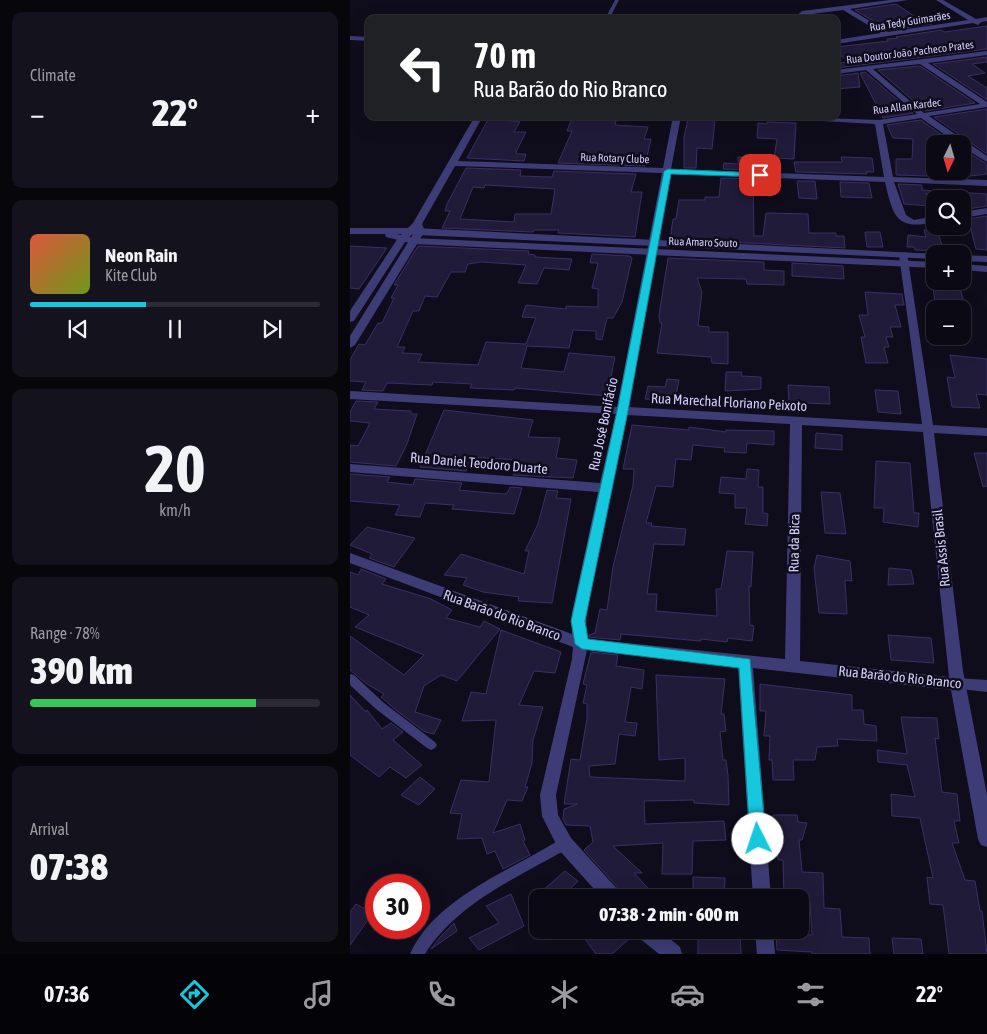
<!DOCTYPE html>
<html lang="en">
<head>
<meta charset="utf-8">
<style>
  body { margin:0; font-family:"Asap Condensed",sans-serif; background:#14131d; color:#f1f3f6; height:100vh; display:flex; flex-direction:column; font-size:19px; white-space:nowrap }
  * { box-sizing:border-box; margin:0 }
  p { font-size:16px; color:#9a9aa0 }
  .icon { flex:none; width:28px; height:28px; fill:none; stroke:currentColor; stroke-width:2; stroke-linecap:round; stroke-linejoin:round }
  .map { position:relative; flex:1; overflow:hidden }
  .drawer { display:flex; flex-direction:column; gap:12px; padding:12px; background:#06060b; width:350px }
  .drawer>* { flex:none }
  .guide { position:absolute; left:15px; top:15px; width:475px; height:105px; border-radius:10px; box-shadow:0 5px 20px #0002,0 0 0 1px #2b2b34; background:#202124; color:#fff; overflow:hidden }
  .needle { width:32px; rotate:185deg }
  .controls { position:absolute; left:576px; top:135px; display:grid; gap:10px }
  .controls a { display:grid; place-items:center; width:45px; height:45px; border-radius:10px; background:#0b0a14; box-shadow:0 5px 20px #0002,0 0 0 1px #2b2b34; font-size:25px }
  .speed { position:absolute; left:15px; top:874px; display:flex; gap:10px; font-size:25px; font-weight:700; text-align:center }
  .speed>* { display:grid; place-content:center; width:65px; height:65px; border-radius:50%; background:#0b0a14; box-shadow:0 5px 20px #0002,0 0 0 1px #2b2b34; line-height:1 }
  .speed .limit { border:8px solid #d22; background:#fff; color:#111 }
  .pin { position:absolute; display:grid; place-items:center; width:42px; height:42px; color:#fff; margin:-21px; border-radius:10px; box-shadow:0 2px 8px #0006 }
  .me { position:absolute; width:55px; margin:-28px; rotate:356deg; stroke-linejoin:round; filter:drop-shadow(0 0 4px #0008) }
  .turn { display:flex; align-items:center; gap:18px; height:105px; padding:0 25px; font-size:22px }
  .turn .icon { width:65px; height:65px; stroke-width:2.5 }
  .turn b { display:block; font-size:35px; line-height:42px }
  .big { font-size:38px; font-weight:800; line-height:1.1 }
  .drawer .tile { flex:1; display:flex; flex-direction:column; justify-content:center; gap:8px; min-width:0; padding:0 18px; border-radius:10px; background:#14131d }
  .drawer .dial { align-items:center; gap:0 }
  .dial b { font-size:65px; line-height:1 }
  .song { display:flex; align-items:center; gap:15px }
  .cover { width:60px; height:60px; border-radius:8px; background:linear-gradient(135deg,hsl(10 70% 55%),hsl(80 70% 35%)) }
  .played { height:5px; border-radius:2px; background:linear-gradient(90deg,#15c8dd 40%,#2b2b34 40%) }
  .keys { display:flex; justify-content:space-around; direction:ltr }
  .heat { display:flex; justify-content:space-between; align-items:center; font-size:28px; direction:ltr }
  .charge { height:8px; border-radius:4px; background:linear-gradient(90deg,#34c759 78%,#2b2b34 0) }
  .trip { position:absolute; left:179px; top:889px; width:280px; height:50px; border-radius:10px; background:#0b0a14; box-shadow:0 5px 20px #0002,0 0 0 1px #2b2b34; font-weight:800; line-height:50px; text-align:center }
  .tabs { display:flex; height:80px; justify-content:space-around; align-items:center; background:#040408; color:#9a9aa0 }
  .tabs .icon { width:35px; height:35px }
  .tabs .current { color:#15c8dd }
  .tabs b { font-size:22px; color:#f1f3f6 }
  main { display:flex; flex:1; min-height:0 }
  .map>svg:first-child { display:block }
  .building { fill:#211b3a; stroke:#3a2f64; fill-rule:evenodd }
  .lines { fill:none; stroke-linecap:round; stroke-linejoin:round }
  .service { fill:#3e3c76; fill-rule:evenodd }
  .minor { fill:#3e3c76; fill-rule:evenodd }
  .tertiary { fill:#3e3c76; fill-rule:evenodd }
  .route { fill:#15c8dd; stroke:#0e8290 }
  .labels { text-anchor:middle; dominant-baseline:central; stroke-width:5; stroke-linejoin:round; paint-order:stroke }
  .far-street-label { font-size:11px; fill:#d1ccfa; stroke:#0f0d1b }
  .street-label { font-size:14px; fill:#d1ccfa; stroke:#0f0d1b }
</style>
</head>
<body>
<main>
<section class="drawer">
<div class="tile"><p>Climate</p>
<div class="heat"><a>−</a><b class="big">22°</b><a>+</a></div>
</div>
<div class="tile">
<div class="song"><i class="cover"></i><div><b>Neon Rain</b><p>Kite Club</p></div></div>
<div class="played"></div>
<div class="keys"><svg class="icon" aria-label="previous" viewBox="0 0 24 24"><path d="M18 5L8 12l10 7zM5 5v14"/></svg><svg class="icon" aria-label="pause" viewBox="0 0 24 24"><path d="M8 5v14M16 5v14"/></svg><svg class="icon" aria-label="next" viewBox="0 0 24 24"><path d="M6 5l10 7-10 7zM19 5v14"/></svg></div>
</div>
<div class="tile dial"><b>20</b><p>km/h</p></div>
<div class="tile"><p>Range · 78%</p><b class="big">390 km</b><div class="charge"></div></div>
<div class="tile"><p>Arrival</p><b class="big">07:38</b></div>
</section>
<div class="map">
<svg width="637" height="954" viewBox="0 0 637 954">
  <rect width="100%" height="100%" fill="#0f0d1b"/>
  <g class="building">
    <polygon points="546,4 570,20 574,19 582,24 538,30 505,10"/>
    <polygon points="637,26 637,49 486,68 486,63 499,62 486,52 486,47 538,41 537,39 548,38 546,37 591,30 595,32"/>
    <polygon points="637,57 637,62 622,64 635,73 618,76 637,88 637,100 583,64"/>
    <polygon points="570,66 625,103 575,111 528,70"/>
    <polygon points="515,72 563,113 533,118 510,73"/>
    <polygon points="508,73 510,87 486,89 486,76"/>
    <polygon points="637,109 637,154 584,117"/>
    <polygon points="140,116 157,116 155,120 170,122 164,132 176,132 166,152 167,154 176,154 174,161 117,158"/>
    <polygon points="222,118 262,120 266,121 265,125 298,127 294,139 301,139 295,166 208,163 222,131 217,131"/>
    <polygon points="338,119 365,120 362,149 347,148 346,168 334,168 334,137"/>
    <polygon points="571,120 604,144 585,144 585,171 612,171 612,149 637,164 637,174 612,177 546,175 546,159 562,159 563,139 543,138 537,125"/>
    <polygon points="417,122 446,123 444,159 424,158 427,139 407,138 408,123 417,124"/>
    <polygon points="388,157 402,158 402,170 373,169 374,163 388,164"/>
    <polygon points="491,157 522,158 524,172 516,172 517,174 446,172 444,162 492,162"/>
    <path d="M116,168l55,2 -1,6 32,1 2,-6 82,3 -5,18h11l-7,45 -77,-4 1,-3h-25l-1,2 -91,-4 8,-17h-5l2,-7zM135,185l70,4 -4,25h-36l-1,8 -54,-3 13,-32 11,1z"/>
    <polygon points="371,178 403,179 404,236 413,236 416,213 458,214 459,233 486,233 486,236 494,236 495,248 320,239 323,219 326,219 329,200 355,200 355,197 369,197"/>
    <polygon points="447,181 465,181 467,199 449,198"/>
    <polygon points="490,182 519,183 522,198 491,197"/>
    <polygon points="548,184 572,185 572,190 637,194 637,206 612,210 612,199 585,200 576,193 580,206 554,204"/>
    <polygon points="637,216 637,250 626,249 619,222 612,220"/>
    <polygon points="574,230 587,230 594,251 565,250 564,247 557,247 558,235 576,237"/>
    <polygon points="515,232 530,232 533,247 517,247"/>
    <polygon points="0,246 37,248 9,289 0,288"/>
    <polygon points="68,246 179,251 178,254 185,255 185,257 222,259 219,270 194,268 187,284 168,283 176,265 131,262 118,264 115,272 101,272 87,297 75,296 69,311 63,311 47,347 55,347 52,353 72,354 68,362 128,365 136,342 176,344 186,318 172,317 176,305 216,309 216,306 248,307 248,289 242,288 248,263 240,263 242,254 280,256 282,258 272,302 263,318 257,318 252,340 246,339 246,331 223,330 219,348 177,346 171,368 214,372 219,353 265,357 257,396 165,388 164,390 120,388 122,384 83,382 82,385 37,383 33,391 12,390 16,382 0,381 0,360 9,344 15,345 28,323 32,323 44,298 41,298 48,285 44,285"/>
    <polygon points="318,258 414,262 414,270 434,271 434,285 397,284 396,279 347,278 352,292 348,326 359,327 359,332 378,332 378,364 362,363 361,357 307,353 312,323 310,323 309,315"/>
    <polygon points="442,263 493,266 494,279 442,276"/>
    <polygon points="582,281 608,281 616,309 586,309"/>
    <polygon points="515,292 552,294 554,305 545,305 551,327 540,327 543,337 536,337 539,347 534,347 538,363 516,363 511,337 515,337 509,315 518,315"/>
    <polygon points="600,355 637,359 637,395 626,394 630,408 602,407 597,377 605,378"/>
    <polygon points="376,372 392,372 391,376 411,377 411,389 375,391"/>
    <polygon points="317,379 329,380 325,401 295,399 298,386 315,387"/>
    <polygon points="438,385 479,387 480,404 453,403 453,405 439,405"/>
    <polygon points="525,390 548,391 551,414 528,412"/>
    <polygon points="6,401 28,402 24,409 61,411 61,414 67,414 57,444 46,466 0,462 0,445 8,446 20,423 0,421 0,412"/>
    <polygon points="94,410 183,420 178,437 210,438 206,458 227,460 223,478 163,475 167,460 121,457 116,471 70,467"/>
    <polygon points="282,425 339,430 339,427 376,432 376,430 424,431 424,445 397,443 396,453 374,452 375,448 343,445 341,460 326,459 323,487 306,486 296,523 302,523 301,526 336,529 334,545 304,544 297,594 307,594 306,611 367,616 366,589 371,589 377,551 403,552 401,587 399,586 400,625 404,626 402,641 378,638 377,642 351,639 351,641 271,634 270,640 239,637 239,635 245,633 250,609 257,610 263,567 283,485 284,469 273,469"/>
    <polygon points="466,433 492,435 492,450 465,448"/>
    <polygon points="624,453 637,453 637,486 633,487"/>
    <polygon points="526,461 560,463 564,513 569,513 568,527 533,522 534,508 524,508"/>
    <polygon points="397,469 409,470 408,487 413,487 413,513 418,514 417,526 395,524 397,508 385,508 385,494 369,493 371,477 396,479"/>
    <polygon points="0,474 40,477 37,482 63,485 65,479 112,483 109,490 130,492 155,494 158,492 160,487 172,488 164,514 102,509 104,505 75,503 70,517 45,515 50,505 0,501"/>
    <polygon points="197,490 208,491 206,498 221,499 202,603 168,601 169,597 133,592 113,585 117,578 94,575 111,554 174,574 179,551 175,551 188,524"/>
    <polygon points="471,492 490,493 496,534 475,533"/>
    <polygon points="17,527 65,538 44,567 19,558 22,554 0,545"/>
    <polygon points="467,555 500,561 502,581 495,580 497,614 469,613 464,568"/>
    <polygon points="539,568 561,570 564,584 538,585"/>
    <polygon points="11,569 36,579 32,584 81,599 102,610 96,618 130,627 134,621 150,629 107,681 91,675 74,686 65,712 91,720 84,734 75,732 47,711 31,697 34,694 17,684 0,670 0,636 54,675 74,655 5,627 19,615 0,607 0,572 8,575"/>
    <polygon points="151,630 211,652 205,673 184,671 169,705 193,707 183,740 182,763 175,787 178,787 172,801 157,800 143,833 170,824 175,840 173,841 180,855 153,869 145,851 137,854 132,838 107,839 112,814 100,813 111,780 139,782 146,720 112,721 121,692 136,694"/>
    <polygon points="538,635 581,638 584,663 541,660"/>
    <polygon points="241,652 268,655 266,666 294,670 292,689 281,687 275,722 287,723 285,736 269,734 265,764 239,766 240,777 335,781 335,758 309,760 306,675 375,679 371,714 374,714 376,731 370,732 373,760 376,760 378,775 379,805 344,803 344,800 294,801 295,824 374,821 376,840 343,841 342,874 312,874 313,843 263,846 292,873 284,873 307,898 277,898 234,850 243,842 240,826 216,825 213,819 214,809 228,804 214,804 221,759 230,760 237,718 237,704 233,703 237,685 233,684"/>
    <polygon points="410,684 502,695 502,710 513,710 514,724 526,726 527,741 487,739 488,746 467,747 465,760 443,760 444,780 423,780 422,760 419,760 420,736 414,736 416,711 410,711"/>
    <polygon points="0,695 16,712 17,710 32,729 41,723 53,732 43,740 72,765 56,778 40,767 29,777 0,755"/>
    <polygon points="551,717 587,718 589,739 585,738 592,792 607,794 610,821 604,821 609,843 602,843 615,880 625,881 630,911 632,911 637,954 599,954 593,905 580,904 577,877 583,878 570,818 542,816 541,794 565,797 557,765 528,762 527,750 557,754"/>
    <polygon points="70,777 85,789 69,805 51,795"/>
    <polygon points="423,815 447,815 448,822 457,823 452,840 449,840 452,872 473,873 474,908 490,909 492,937 519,938 520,954 462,954 462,952 427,950 426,933 462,935 460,902 450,901 450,898 434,898 433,860 428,860"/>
    <polygon points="215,871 228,881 211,898 184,898"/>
    <polygon points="343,877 375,878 374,898 343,898"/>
    <polygon points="161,894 174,926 129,950 119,938 149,923 136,906"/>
    <polygon points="6,904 23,913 0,945 0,912"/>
    <polygon points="104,923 107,931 81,949 90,937"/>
    <polygon points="228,930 271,930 279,939 262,954 246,954"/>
    <polygon points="348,930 383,930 383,934 390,934 391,954 348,954"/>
    <polygon points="542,938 571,939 573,954 544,954"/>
  </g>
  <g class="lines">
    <g class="service">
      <polygon points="265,0 269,0 259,19 255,19"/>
      <polygon points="0,674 4,675 34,703 85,742 87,745 85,748 81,750 77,748 26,709 0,685"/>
      <path d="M215,838l4,2 2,4 -2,4c-51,29 -112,55 -144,106h-15c19,-45 77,-74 118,-96 12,-6 24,-15 37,-20z"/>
    </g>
    <g class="minor">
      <polygon points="540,0 558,0 500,9 538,32 618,20 586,0 593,0 626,19 637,17 637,21 631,22 628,25 623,23 486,44 486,40 531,33 493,10 454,15 450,19 443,19 452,11"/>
      <polygon points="0,36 19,37 19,41 0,40"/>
      <path d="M637,51v4l-59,8 59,39v5l-58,9 58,40v6l-25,-15v-3h-4l-37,-26 -38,6 10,53 94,3v6l-93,-4 12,33 8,5 21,-4v6c-39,9 -42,-6 -50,-40l-215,-8 -42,233 294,17 -23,-169 5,-3 3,1 26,172 54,3v8l-53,-3 29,238 24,124v52l-6,-2 -3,-6 -27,-149 -198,-22 18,230h-18l-15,-231 -151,-17 -31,145 2,20 13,23 49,54 3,6h-21l-43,-48 -17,-34 -2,-21 32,-136 1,-12 -223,-84v-10l222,81v-21l26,-121 -248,-20v-8l250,19 16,-69 -266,-15v-8l267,16 45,-234 -207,-7 -33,58 3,7 -70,114 -5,3v-12l65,-105 -10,11 -51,79 -4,1v-11l48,-73 15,-15 62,-107h8l-25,45 205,7 10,-52h8l-10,53 213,8 -9,-53 -106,-6 -4,-2 114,4 38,-6 -51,-44 -30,4v-4zM570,64l60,40 -56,9 -51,-44zM277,415l163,9 -5,235 -198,-20 -1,-26zM452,425l121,7 26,245 -149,-16z"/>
      <polygon points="637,208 637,214 612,218 612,212"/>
      <polygon points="286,930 309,930 330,947 332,954 309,954 288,937"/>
      <polygon points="405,930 423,930 425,954 407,954"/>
    </g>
    <g class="tertiary">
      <polygon points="0,228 64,228 588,254 585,254 585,259 46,234 64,238 585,262 585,268 64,244 36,237 35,234 0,234"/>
      <polygon points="612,255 637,256 637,262 612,261"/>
      <polygon points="612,264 637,266 637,272 612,270"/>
      <polygon points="607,678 637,680 637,692 602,688 599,684 602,680"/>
    </g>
  </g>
  <polygon class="route" points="318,169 410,173 414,175 410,177 321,174 278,411 235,621 238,639 400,659 416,839 413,844 408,846 402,844 400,839 389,668 232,649 225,644 221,621 267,411 314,171"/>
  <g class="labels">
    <g class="far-street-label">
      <text transform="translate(560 21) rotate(-9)">Rua Tedy Guimarães</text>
      <text transform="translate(560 52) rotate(-7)">Rua Doutor João Pacheco Prates</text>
      <text transform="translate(557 106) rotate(-7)">Rua Allan Kardec</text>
      <text transform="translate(265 158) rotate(2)">Rua Rotary Clube</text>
      <text transform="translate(353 242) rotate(2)">Rua Amaro Souto</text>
    </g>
    <g class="street-label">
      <text transform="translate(379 402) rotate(3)">Rua Marechal Floriano Peixoto</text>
      <text transform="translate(253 424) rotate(-78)">Rua José Bonifácio</text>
      <text transform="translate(129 463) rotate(5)">Rua Daniel Teodoro Duarte</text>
      <text transform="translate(444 543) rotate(-89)">Rua da Bica</text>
      <text transform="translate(591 548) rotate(-96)">Rua Assis Brasil</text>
      <text transform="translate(152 615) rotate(20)">Rua Barão do Rio Branco</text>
      <text transform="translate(550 677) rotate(6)">Rua Barão do Rio Branco</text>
    </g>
  </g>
</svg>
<div class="controls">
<a><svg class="needle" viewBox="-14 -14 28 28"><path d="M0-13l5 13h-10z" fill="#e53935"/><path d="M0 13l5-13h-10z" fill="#9a9aa0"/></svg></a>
<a><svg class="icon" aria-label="search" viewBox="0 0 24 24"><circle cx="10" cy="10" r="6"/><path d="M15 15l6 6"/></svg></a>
<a>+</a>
<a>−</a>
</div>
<div class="speed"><div class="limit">30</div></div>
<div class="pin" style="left:410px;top:175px;background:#d93025"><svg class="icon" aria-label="arrive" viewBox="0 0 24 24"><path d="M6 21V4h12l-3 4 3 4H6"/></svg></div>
<svg class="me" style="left:408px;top:839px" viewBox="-20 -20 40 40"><circle r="19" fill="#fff"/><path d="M0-13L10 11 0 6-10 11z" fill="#15c8dd"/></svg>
<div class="trip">07:38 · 2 min · 600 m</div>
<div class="guide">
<div class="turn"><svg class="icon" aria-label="left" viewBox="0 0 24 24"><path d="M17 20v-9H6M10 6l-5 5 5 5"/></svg><div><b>70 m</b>Rua Barão do Rio Branco</div></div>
</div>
</div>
</main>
<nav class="tabs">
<b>07:36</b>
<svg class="icon current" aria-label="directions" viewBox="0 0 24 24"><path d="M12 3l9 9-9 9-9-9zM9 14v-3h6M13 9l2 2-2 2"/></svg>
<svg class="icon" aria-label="music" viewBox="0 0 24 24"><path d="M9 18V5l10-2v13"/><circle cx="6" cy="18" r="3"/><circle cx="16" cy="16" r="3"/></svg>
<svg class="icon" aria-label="phone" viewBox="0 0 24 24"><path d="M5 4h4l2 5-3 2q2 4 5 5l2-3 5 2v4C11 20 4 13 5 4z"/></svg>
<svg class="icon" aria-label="climate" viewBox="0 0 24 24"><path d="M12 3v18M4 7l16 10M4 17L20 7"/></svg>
<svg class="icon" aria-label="car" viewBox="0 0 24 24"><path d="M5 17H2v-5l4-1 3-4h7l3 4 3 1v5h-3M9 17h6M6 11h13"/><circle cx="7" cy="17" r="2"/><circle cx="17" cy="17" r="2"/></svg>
<svg class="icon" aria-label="filters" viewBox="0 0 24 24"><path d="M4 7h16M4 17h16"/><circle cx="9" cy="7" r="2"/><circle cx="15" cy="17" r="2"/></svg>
<b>22°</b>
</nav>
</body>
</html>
